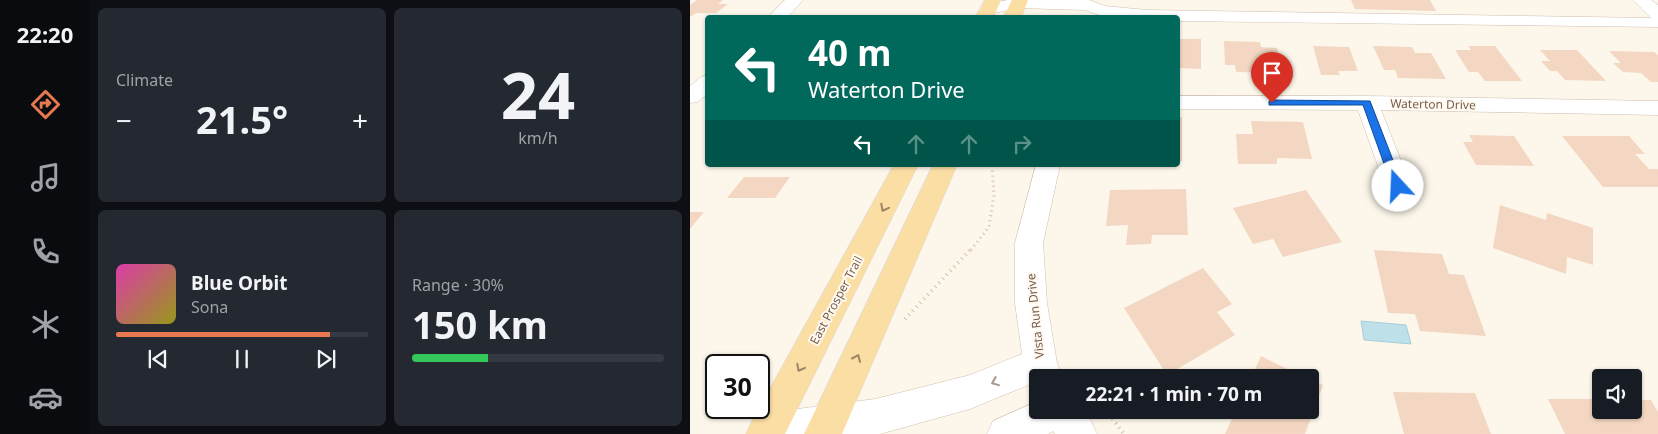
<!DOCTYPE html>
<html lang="en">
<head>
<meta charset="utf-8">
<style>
  body { margin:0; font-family:"Noto Sans",sans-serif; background:#242831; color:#f1f3f6; height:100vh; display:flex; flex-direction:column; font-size:19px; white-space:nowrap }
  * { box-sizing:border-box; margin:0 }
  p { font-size:16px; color:#9ea1a6 }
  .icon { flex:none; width:28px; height:28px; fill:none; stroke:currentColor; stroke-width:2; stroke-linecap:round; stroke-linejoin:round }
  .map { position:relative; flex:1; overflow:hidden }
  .side { display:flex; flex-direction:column; gap:8px; padding:8px; background:#0d0f14; width:600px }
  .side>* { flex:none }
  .top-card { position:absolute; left:15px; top:15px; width:475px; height:152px; border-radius:5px; box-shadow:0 1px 4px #0004; background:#00695c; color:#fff; overflow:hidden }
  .tools { position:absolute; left:902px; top:369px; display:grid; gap:10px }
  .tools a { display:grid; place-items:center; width:50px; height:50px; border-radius:5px; background:#171b24; box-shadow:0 1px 4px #0004; font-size:25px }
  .speed { position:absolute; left:15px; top:354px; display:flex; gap:10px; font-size:25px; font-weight:700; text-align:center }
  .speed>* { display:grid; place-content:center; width:65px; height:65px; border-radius:50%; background:#171b24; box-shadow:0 1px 4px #0004; line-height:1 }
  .speed .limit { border:2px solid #111; border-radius:8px; background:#fff; color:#111 }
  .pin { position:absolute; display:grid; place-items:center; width:42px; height:42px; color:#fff; margin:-51px -21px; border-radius:50% 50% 50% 0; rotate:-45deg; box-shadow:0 0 5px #0007 }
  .pin .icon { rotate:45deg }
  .me { position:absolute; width:55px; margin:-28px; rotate:340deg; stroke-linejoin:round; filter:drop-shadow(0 0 4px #0008) }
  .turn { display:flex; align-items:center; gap:18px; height:105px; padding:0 20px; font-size:22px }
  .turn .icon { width:65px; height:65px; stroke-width:2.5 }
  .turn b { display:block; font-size:35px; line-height:42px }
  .lanes { display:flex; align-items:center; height:48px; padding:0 20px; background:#0003; justify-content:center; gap:25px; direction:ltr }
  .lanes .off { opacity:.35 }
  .big { font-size:38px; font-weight:700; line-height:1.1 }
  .side .widget { flex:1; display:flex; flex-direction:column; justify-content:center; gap:8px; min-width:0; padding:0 18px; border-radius:8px; background:#242831 }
  .side .dial { align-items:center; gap:0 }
  .dial b { font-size:65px; line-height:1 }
  .song { display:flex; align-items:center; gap:15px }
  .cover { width:60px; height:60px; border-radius:8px; background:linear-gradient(135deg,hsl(320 70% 55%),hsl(60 70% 35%)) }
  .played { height:5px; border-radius:2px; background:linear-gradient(90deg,#e77850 85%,#363941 85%) }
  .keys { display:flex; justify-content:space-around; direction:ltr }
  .heat { display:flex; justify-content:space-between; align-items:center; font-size:28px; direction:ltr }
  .charge { height:8px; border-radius:4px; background:linear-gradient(90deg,#34c759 30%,#363941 0) }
  .side .tiles { flex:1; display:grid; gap:8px; grid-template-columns:repeat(2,1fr) }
  .trip { position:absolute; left:339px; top:369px; width:290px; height:50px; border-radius:5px; background:#171b24; box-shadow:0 1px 4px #0004; font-weight:700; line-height:50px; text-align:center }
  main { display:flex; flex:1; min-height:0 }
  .menu { display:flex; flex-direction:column; width:90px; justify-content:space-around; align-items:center; background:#090b0e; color:#9ea1a6 }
  .menu .icon { width:35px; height:35px }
  .menu .active { color:#e77850 }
  .menu b { font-size:22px; color:#f1f3f6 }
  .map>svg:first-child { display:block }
  .water { fill:#bee0e8; stroke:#a4cfd9 }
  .building { fill:#f3d7c2 }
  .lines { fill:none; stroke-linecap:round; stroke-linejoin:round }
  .minor-casing { stroke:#d0bfaf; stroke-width:1 }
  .major-casing { stroke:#dcd5d0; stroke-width:1 }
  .path-far1 { stroke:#d8bba4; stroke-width:3; stroke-dasharray:1 4; stroke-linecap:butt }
  .path { stroke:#d8bba4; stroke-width:4; stroke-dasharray:1 4.5; stroke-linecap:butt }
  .minor { fill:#fff; fill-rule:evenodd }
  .major { fill:#fbdea4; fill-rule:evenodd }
  .oneway { stroke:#a08466 }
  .oneway2 { stroke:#a8968b }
  .route { fill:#1a73e8; stroke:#114b97 }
  .labels { text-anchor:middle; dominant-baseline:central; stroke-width:4; stroke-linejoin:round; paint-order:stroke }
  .street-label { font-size:12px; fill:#795e4c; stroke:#fffaf1 }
</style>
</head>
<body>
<main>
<nav class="menu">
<b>22:20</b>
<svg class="icon active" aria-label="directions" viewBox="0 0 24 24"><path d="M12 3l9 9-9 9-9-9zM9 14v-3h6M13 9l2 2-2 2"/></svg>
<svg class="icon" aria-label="music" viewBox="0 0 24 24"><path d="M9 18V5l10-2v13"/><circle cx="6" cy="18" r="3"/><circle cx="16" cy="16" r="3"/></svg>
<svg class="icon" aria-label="phone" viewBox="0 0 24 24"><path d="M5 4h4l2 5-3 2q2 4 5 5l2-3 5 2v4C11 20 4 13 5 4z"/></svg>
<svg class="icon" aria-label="climate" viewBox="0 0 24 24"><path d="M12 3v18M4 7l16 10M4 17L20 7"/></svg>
<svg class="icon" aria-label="car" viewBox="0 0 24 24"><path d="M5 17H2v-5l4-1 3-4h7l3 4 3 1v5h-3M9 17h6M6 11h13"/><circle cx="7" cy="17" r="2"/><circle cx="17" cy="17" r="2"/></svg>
</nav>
<section class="side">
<div class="tiles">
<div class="widget"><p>Climate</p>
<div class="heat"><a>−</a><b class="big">21.5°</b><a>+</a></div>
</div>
<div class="widget dial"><b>24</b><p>km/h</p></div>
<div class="widget">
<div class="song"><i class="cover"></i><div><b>Blue Orbit</b><p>Sona</p></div></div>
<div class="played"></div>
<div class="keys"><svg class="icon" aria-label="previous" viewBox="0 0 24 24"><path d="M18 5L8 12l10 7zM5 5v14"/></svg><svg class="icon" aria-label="pause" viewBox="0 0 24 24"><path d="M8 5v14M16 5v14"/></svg><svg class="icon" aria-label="next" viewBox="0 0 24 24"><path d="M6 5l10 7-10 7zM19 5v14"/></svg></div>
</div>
<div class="widget"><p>Range · 30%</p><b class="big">150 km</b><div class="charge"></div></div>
</div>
</section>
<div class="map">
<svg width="968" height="434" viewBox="0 0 968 434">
  <rect width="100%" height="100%" fill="#fdf7eb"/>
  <polygon class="water" points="671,321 716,325 721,344 674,340"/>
  <g class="building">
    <polygon points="7,0 33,0 28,4 38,4 26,13 6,13 0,17 0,5"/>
    <polygon points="661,0 740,0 746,11 665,9"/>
    <polygon points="488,39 511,39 511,69 488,68"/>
    <polygon points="534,41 570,42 571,47 587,48 591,73 546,72 545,65 535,65"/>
    <polygon points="623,46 659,47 668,71 648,71 650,75 631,75"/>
    <polygon points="683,46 722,47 725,53 741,53 756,79 708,78 705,70 694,70"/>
    <polygon points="778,46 805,46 832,81 795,81 788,72 779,72 765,50 781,50"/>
    <polygon points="850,50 887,50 916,81 875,80 867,71 860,71 851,61 860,61"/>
    <polygon points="919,51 964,52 968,55 968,82 961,82 951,73 933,72 923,63 931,63"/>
    <rect x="488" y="117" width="4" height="44"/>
    <polygon points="561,121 613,122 622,159 587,158 587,164 548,164 546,134 563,134"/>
    <polygon points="779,135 824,136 844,166 786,165 773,142 783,142"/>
    <polygon points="872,136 939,136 955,154 945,154 959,169 968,169 968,187 913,187"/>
    <polygon points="54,177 100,177 85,198 37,198"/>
    <polygon points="496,189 498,235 462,235 461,244 436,245 438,225 416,226 420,190"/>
    <polygon points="616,190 652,242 593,257 583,239 563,244 543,208"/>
    <polygon points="810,205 856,220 857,213 903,228 903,265 877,257 876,274 803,248"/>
    <polygon points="0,212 14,212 0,229"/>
    <polygon points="684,250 752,254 759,274 774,275 796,336 730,331 725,314 698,313"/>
    <polygon points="513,268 542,304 527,312 545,335 477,375 434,308"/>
    <polygon points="571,356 616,378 561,378"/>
    <polygon points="620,379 633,385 615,434 535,434 546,410 620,410"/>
    <polygon points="703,392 785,393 801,434 714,434"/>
    <polygon points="858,399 911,399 911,410 944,410 944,400 961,400 968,412 968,434 875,434"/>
  </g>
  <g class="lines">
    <g class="minor-casing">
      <g id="minor">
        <polygon points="95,0 113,0 97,18 77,18"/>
        <polygon points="318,0 399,0 415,6 457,10 961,18 943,0 961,0 968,5 968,27 488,21 488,18 426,18 412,16 395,10 329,8 298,14 292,13 289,9 292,5"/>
        <polygon points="18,75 18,93 8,102 0,103 0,86 11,77"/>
        <polygon points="677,96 968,101 968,115 691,110 721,186 717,192 708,195 699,192 695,186 668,110 488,109 488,96"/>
        <polygon points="346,165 370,165 353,243 357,303 367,363 373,378 348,378 348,391 344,390 341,384 280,409 190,434 58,434 63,419 76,413 185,399 280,375 332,354 325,303 325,243"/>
        <polygon points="348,401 348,410 393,410 401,421 407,434 365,434 363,431 358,434 297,434 303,421"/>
      </g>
    </g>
    <g class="major-casing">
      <g id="major">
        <polygon points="295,0 311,0 303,18 285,18"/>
        <polygon points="322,0 338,0 331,18 313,18"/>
        <polygon points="204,165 228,165 95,434 56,434 62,421"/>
        <polygon points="243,165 267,165 152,434 114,434"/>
      </g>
    </g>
    <polyline class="path-far1" points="281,250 299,227 304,195 302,165"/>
    <g class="path">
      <polyline points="215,319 282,248"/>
      <polyline points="411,415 417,411 434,434"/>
    </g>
    <use href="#minor" class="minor"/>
    <use href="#major" class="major"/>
  </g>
  <defs><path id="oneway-chevron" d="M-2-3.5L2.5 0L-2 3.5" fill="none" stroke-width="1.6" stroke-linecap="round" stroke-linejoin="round" transform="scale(1.25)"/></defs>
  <g class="oneway">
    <use href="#oneway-chevron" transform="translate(194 208) rotate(118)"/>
    <use href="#oneway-chevron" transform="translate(167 358) rotate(-66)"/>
    <use href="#oneway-chevron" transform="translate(110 368) rotate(118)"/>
  </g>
  <use class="oneway2" href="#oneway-chevron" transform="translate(305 382) rotate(158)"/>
  <polygon class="route" points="582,100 680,101 713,186 712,189 704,189 702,186 673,105 579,105 579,101"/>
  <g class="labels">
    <g class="street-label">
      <text transform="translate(743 104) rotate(1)">Waterton Drive</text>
      <text transform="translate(146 300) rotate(-62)">East Prosper Trail</text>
      <text transform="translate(345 316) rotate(-96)">Vista Run Drive</text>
    </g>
  </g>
</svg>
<div class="tools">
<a><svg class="icon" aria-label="sound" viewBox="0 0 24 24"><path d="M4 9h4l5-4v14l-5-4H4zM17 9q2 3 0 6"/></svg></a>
</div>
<div class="speed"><div class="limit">30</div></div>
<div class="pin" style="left:582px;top:103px;background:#d93025"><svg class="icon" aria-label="arrive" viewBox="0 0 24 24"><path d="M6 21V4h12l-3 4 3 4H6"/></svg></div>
<svg class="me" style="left:708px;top:186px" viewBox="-20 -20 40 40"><circle r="19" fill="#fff"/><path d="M0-13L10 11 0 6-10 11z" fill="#1a73e8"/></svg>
<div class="trip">22:21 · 1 min · 70 m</div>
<div class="top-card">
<div class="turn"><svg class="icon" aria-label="left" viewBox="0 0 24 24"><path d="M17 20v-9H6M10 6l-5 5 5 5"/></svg><div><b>40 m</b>Waterton Drive</div></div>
<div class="lanes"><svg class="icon" aria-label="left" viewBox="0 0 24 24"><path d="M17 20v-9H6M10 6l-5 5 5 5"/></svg><svg class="icon off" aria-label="ahead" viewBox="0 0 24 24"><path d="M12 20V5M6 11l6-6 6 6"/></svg><svg class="icon off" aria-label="ahead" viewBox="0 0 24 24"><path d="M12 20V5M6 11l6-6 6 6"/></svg><svg class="icon off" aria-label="right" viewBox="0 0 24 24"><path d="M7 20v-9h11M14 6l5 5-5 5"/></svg></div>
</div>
</div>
</main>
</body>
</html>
